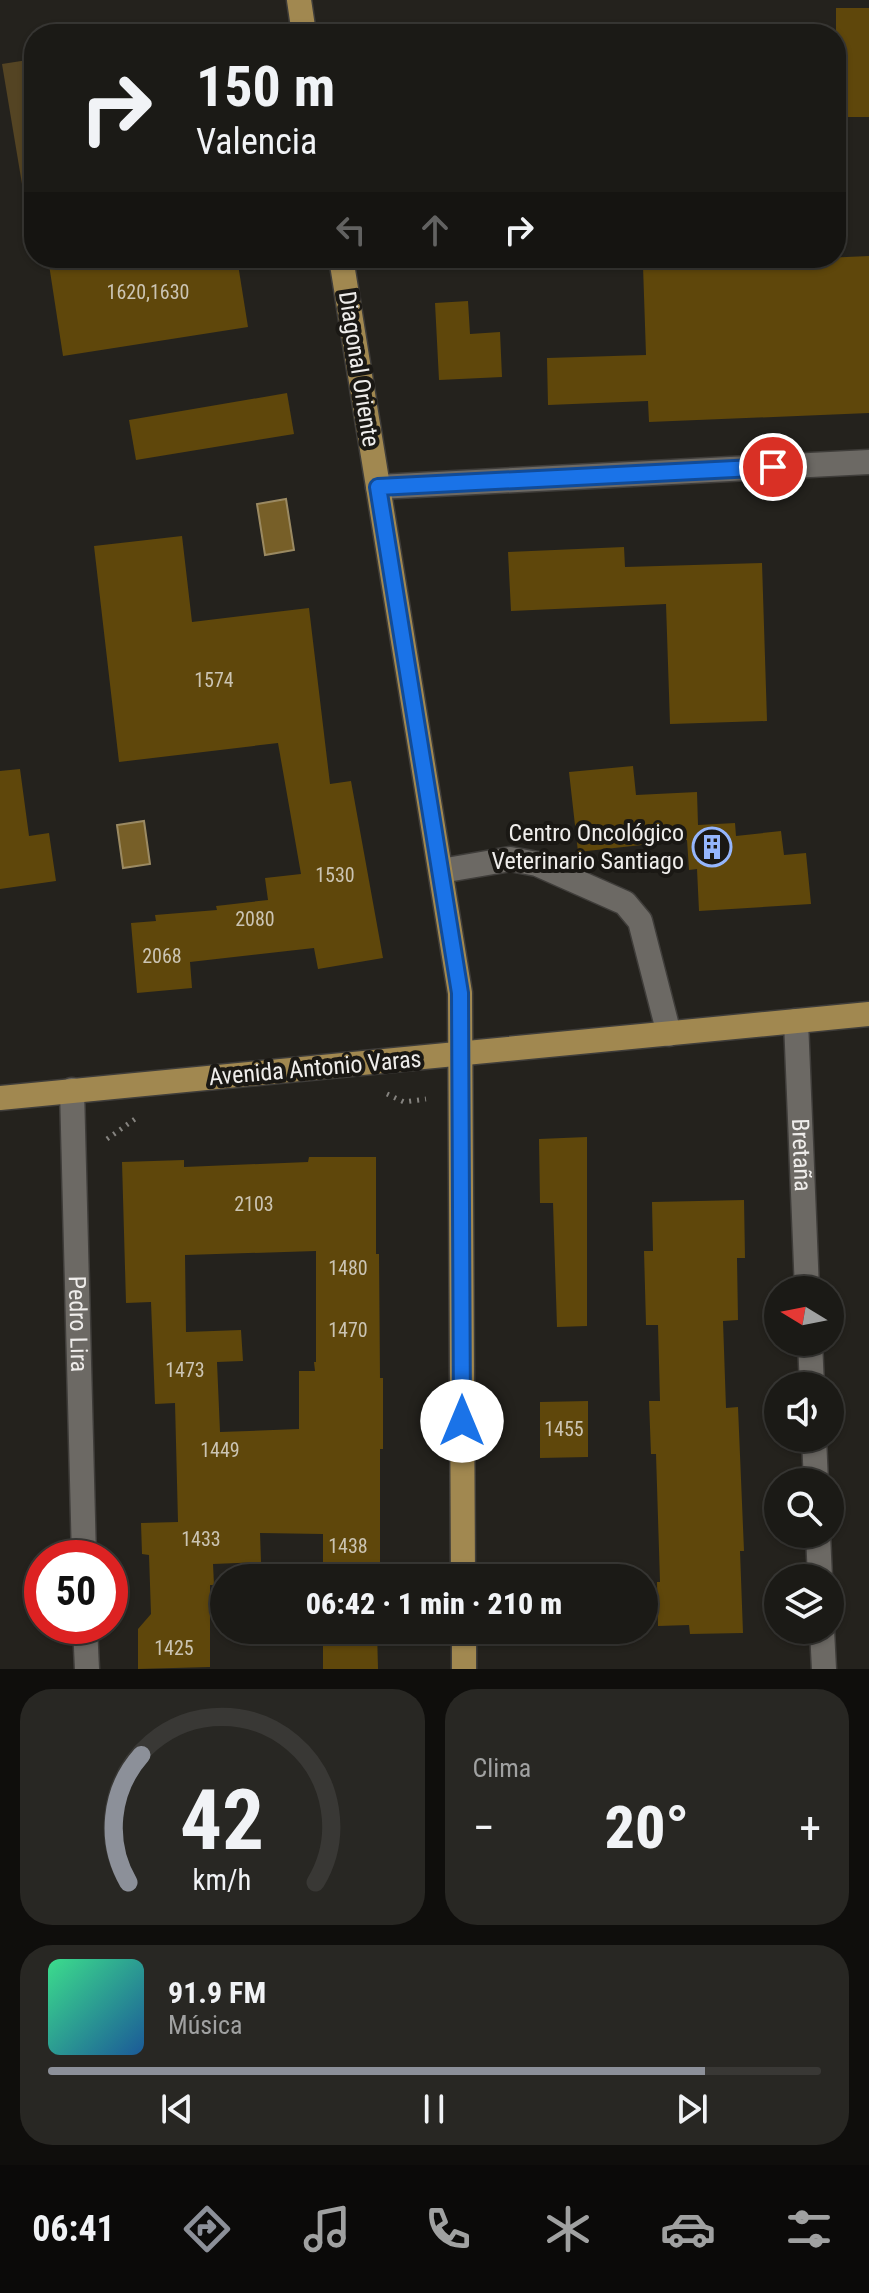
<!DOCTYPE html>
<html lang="es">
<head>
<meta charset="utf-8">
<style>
  body { margin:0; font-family:"Roboto Condensed",sans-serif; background:#282723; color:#f1f3f6; height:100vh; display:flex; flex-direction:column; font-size:30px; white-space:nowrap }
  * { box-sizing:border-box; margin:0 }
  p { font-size:26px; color:#a0a1a1 }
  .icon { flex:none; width:44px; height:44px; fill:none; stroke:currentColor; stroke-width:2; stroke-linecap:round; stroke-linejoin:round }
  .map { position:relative; height:1669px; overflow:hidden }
  .side { display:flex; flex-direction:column; gap:20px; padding:20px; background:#0f0e0c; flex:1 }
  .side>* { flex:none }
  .top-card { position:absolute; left:24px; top:24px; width:822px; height:244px; border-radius:32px; box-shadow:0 2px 6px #0004,0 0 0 2px #393835; background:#1b1a16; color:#f1f3f6; overflow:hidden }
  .needle { width:52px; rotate:280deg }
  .tools { position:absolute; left:764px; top:1276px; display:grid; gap:16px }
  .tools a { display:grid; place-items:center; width:80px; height:80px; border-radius:50%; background:#1b1a16; box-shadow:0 2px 6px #0004,0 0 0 2px #393835; font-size:40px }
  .speed { position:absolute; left:24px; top:1540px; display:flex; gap:16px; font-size:40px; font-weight:700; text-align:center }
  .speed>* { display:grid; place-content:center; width:104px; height:104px; border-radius:50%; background:#1b1a16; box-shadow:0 2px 6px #0004,0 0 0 2px #393835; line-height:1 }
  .speed .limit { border:12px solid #d22; background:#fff; color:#111 }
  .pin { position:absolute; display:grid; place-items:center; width:68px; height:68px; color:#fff; margin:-34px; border:4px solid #fff; border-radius:50%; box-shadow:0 2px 8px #0007 }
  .me { position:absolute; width:88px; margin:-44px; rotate:0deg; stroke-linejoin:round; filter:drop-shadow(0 0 6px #0008) }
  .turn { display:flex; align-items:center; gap:28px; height:168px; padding:0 40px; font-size:36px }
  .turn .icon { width:104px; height:104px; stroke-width:2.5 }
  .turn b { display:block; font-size:56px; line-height:68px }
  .lanes { display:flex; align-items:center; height:76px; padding:0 40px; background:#0003; justify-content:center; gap:40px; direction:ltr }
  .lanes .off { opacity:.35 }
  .big { font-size:60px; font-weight:800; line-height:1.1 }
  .side .widget { flex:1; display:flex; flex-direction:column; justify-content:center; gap:12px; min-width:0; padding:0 28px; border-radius:32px; background:#282723 }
  .side .dial { align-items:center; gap:0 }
  .dial svg { height:208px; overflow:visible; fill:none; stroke:#393835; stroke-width:7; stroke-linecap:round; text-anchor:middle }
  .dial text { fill:#f1f3f6; stroke:none }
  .song { display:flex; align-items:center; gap:24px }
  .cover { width:96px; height:96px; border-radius:12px; background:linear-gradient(135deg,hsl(150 70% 55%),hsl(210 70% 35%)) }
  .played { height:8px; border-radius:4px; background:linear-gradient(90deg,#8c9099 85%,#393835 85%) }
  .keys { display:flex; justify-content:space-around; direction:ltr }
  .heat { display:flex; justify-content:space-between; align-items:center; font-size:44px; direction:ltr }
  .side .tiles { flex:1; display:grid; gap:20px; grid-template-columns:1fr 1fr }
  .widget:last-child { grid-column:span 2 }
  .trip { position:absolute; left:210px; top:1564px; width:448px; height:80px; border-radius:40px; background:#1b1a16; box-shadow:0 2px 6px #0004,0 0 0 2px #393835; font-weight:800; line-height:80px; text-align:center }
  .tabs { display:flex; height:128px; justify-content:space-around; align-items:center; background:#0b0a09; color:#a0a1a1 }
  .tabs .icon { width:56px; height:56px }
  .tabs .current { color:#8c9099 }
  .tabs b { font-size:36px; color:#f1f3f6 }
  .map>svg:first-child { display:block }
  .green { fill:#544423 }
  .water { fill:#775f28; stroke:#9b8a62; stroke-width:2 }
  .building { fill:#5f470b; fill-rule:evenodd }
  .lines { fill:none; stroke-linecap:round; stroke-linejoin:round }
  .minor-casing { stroke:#3f3d3a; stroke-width:27 }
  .major-casing { stroke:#3f3d3a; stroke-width:27 }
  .path { stroke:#85837f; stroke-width:5; stroke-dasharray:2 6; stroke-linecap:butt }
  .minor { stroke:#6c6964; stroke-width:24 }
  .major { stroke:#a18850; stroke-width:24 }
  .route-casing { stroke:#114b97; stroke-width:20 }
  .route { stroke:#1a73e8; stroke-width:14 }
  .labels { text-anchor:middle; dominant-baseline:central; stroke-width:8; stroke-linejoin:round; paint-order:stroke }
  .number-label { font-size:20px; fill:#cbc4b3 }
  .street-label { font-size:24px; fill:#efedeb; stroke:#1a1814 }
  .poi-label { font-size:24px; fill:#efedeb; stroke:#1a1814; text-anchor:end }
</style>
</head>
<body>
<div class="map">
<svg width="869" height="1669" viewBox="0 0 869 1669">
  <rect width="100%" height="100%" fill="#24221d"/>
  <polygon class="green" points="34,59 34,188 23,190 2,64"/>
  <g class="water">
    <polygon points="286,499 294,550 265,555 257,504"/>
    <polygon points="144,821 150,864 123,868 117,825"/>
  </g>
  <g class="building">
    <rect x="836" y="8" width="33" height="109"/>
    <polygon points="869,256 869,413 649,422 648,401 548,405 547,358 646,355 643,266"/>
    <polygon points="48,258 237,258 248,327 63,356"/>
    <polygon points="468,301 470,334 500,332 502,377 439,380 435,303"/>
    <polygon points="287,393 294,434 136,460 129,420"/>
    <polygon points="182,536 192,622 309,608 330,784 351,781 383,958 318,969 314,948 190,962 192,988 137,993 131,923 156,921 155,915 217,910 216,906 268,900 265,878 301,874 278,743 119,762 94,546"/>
    <polygon points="624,547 625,567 762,563 767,721 670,724 666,604 511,611 508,552"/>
    <polygon points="633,766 636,795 697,792 698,825 735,823 736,836 781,831 784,855 806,853 811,904 699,911 697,869 689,870 687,840 578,852 569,772"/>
    <polygon points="20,769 29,836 49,833 56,881 0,889 0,771"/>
    <polygon points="587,1137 587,1326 557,1327 553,1203 540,1203 539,1139"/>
    <path d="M309,1157h67v97h3l1,124h3v71h-3v129h-57v-44l-63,-1 1,29 -48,2 1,21h-4v82l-72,2v-40l13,-15 -2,-59 -7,-1 -1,-31 37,-1 -3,-119 -20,1 -4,-102 -25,1 -4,-141 62,-2v7l124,-5zM316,1251v111h-2l1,9h-16v58l-79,3 -3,-70 26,-1 -2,-31 -55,2 -1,-77z"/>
    <polygon points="744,1200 745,1258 737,1258 738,1320 723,1321 726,1408 738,1407 744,1551 740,1551 743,1633 690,1634 689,1625 658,1626 657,1582 660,1582 656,1454 651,1454 649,1401 660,1401 658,1325 646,1325 644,1251 653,1251 652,1202"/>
    <polygon points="588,1401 588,1457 540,1458 540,1402"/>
    <polygon points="323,1630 377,1630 378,1669 323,1669"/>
  </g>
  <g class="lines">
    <g class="minor-casing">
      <g id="minor">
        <polyline points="378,487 869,462"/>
        <polyline points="441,871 510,859 537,864 625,903 640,921 669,1034"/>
        <path id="s1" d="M796,1021l11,269"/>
        <path id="s2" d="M72,1090l12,468"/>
        <polyline points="810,1342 812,1386"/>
        <polyline points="814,1438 816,1482"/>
        <polyline points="818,1534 820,1578"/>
        <polyline points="85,1626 87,1669"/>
        <polyline points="822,1630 824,1669"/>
      </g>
    </g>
    <g class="major-casing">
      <g id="major">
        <polyline points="299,0 304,34"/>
        <polyline points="341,258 460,993 463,1578"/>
        <polyline points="0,1098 869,1014"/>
        <polyline points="464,1630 464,1669"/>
      </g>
    </g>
    <g class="path">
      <polyline points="387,1094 404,1102 426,1099"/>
      <polyline points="107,1139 135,1119"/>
    </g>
    <use href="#minor" class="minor"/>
    <use href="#major" class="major"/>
  </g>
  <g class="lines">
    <g class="route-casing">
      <polyline id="route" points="462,1421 460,993 378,487 773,467"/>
    </g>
    <use href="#route" class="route"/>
  </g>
  <defs>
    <g id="building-ring" transform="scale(2)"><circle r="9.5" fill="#1a1814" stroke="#95b6fd" stroke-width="1.5"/><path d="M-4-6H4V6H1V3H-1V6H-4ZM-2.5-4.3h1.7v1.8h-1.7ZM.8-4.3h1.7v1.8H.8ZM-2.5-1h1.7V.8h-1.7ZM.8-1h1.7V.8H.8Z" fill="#95b6fd"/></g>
  </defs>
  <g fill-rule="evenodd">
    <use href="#building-ring" x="712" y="847"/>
  </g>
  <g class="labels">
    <g class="number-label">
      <text x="148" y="292">1620,1630</text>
      <text x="214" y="680">1574</text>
      <text x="335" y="875">1530</text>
      <text x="255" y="919">2080</text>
      <text x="162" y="956">2068</text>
      <text x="254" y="1204">2103</text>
      <text x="348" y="1268">1480</text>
      <text x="348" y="1330">1470</text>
      <text x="185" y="1370">1473</text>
      <text x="564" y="1429">1455</text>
      <text x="220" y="1450">1449</text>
      <text x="201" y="1539">1433</text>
      <text x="348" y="1546">1438</text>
      <text x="174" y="1648">1425</text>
    </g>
    <g class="street-label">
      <text transform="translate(359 369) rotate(81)">Diagonal Oriente</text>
      <text transform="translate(315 1068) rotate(-5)">Avenida Antonio Varas</text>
      <text stroke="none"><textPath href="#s1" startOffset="134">Bretaña</textPath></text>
      <text stroke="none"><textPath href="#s2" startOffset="234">Pedro Lira</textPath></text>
    </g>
    <g class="poi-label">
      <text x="684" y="833">Centro Oncológico<tspan x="684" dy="28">Veterinario Santiago</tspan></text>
    </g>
  </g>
</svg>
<div class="tools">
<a><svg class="needle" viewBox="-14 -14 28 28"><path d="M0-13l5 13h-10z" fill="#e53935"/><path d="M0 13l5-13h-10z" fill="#a0a1a1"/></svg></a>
<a><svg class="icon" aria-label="sound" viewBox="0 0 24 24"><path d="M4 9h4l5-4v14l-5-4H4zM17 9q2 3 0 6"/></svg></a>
<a><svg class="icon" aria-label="search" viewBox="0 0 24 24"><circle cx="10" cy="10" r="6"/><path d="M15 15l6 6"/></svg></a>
<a><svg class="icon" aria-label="layers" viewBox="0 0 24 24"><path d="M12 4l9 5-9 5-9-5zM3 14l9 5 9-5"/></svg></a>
</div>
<div class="speed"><div class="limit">50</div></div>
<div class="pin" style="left:773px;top:467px;background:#d93025"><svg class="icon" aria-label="arrive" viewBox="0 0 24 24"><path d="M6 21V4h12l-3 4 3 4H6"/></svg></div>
<svg class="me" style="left:462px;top:1421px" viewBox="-20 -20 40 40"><circle r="19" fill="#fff"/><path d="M0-13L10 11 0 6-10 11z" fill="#1a73e8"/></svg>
<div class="trip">06:42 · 1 min · 210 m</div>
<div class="top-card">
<div class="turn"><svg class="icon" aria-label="right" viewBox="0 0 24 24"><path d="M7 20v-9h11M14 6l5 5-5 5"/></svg><div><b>150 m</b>Valencia</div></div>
<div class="lanes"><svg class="icon off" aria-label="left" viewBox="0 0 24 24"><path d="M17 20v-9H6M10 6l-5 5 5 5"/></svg><svg class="icon off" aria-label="ahead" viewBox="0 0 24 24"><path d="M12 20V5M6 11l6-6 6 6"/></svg><svg class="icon" aria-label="right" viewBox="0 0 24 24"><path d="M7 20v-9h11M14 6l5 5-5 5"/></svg></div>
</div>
</div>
<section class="side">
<div class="tiles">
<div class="widget dial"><svg viewBox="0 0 100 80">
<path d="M14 69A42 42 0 1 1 86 69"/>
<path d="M14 69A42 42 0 0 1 19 20" stroke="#8c9099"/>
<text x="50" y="56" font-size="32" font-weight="700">42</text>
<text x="50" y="72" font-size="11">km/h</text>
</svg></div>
<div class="widget"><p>Clima</p>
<div class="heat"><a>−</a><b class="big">20°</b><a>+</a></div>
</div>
<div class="widget">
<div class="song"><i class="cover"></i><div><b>91.9 FM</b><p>Música</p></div></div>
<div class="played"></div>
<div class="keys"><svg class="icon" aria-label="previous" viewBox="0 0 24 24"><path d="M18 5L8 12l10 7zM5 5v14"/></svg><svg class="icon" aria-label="pause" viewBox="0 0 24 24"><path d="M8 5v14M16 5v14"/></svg><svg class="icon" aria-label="next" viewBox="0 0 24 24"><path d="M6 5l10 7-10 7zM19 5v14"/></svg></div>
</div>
</div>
</section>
<nav class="tabs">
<b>06:41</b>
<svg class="icon current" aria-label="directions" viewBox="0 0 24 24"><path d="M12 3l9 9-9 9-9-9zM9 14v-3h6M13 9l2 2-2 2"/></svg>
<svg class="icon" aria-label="music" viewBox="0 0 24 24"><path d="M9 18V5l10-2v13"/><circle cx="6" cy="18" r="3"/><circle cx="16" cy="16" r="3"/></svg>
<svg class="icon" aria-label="phone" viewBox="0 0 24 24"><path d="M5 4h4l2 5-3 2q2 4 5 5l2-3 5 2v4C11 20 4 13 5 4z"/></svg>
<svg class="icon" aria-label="climate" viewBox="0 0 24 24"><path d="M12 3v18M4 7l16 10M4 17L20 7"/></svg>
<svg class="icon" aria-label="car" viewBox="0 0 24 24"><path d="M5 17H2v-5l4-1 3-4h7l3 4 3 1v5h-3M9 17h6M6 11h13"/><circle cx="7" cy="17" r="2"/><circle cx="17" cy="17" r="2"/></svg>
<svg class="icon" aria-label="filters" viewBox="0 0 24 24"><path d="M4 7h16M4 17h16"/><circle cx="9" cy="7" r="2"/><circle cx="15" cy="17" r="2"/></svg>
</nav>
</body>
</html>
